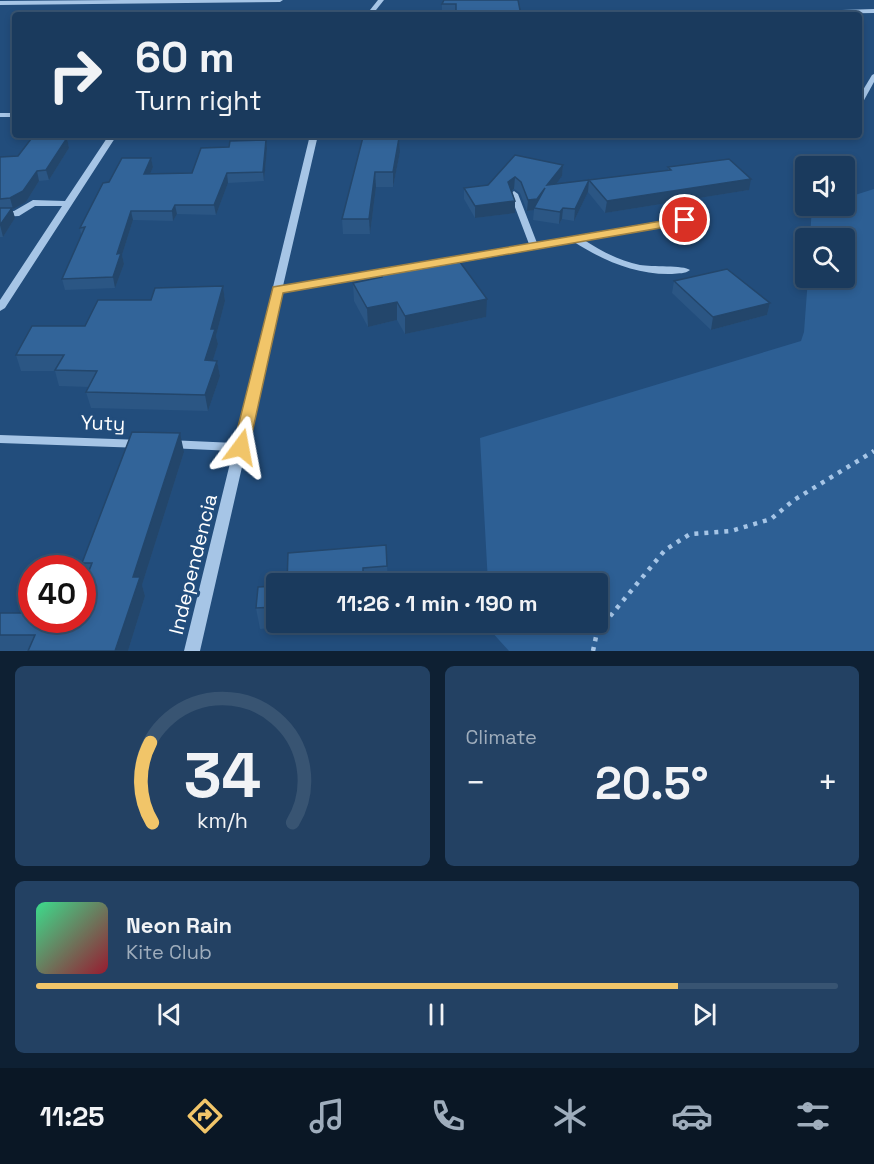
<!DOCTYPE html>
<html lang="en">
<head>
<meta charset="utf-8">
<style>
  body { margin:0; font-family:"Space Grotesk",sans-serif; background:#234163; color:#f1f3f6; height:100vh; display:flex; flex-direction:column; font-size:22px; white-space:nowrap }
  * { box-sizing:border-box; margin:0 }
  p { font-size:20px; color:#9fadbc }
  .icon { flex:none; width:33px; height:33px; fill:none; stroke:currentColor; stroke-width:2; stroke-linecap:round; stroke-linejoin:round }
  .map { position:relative; height:651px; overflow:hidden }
  .side { display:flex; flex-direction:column; gap:15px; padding:15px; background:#0e2033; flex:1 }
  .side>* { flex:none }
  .hud { position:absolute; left:12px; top:12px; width:850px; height:126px; border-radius:6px; box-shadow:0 3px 9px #0003,0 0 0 2px #385472; background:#1a3a5d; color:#f1f3f6; overflow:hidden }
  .tools { position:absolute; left:795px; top:156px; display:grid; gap:12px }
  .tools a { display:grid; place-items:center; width:60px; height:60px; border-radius:6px; background:#1a3a5d; box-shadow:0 3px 9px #0003,0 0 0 2px #385472; font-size:30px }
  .speed { position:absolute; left:18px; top:555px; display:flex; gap:12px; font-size:30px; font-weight:700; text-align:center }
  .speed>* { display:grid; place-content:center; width:78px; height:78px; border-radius:50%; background:#1a3a5d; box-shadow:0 3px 9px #0003,0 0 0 2px #385472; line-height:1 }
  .speed .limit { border:9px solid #d22; background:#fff; color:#111 }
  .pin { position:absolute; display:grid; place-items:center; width:51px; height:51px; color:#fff; margin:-26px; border:3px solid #fff; border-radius:50%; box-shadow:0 2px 6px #0007 }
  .me { position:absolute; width:66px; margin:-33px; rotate:13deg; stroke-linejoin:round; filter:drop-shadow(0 0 4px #0008) }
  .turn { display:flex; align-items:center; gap:21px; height:126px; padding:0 24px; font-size:27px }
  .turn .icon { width:78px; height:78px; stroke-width:2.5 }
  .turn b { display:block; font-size:42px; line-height:51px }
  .big { font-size:45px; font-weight:700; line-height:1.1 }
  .side .widget { flex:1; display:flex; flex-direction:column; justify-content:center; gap:9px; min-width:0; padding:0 21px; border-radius:9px; background:#234163 }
  .side .dial { align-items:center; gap:0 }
  .dial svg { height:156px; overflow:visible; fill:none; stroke:#385472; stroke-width:7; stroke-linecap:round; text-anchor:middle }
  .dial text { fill:#f1f3f6; stroke:none }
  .song { display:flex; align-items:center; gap:18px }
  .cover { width:72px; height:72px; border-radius:9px; background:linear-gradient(135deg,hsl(150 70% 55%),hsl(350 70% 35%)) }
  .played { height:6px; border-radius:3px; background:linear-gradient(90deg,#f1c569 80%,#385472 80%) }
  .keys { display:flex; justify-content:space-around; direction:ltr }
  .heat { display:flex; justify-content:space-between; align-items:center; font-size:33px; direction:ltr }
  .side .tiles { flex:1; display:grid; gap:15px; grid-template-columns:1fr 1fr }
  .widget:last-child { grid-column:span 2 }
  .trip { position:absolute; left:266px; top:573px; width:342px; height:60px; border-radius:6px; background:#1a3a5d; box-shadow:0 3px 9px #0003,0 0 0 2px #385472; font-weight:700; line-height:60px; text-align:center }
  .menu { display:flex; height:96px; justify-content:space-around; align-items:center; background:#0a1725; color:#9fadbc }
  .menu .icon { width:42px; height:42px }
  .menu .current { color:#f1c569 }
  .menu b { font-size:27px; color:#f1f3f6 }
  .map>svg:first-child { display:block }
  .green { fill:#2d5f94 }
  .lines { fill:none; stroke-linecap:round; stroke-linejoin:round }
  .path { stroke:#a6c5e6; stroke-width:4.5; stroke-dasharray:4 6; stroke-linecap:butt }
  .minor { fill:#a6c5e6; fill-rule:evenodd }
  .wall { fill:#2b5684 }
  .shaded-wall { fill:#23466b }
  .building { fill:#326499; stroke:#23466b; stroke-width:1.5 }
  .route { fill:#f1c569; stroke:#9d8044; stroke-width:1.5 }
  .labels { text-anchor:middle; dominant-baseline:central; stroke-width:6; stroke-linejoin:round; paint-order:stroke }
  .street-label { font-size:20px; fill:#fff; stroke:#224d7c }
</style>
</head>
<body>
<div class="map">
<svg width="874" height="651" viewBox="0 0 874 651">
  <rect width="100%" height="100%" fill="#224d7c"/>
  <polygon class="green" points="874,189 874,651 509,651 490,630 490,623 597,622 597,584 488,583 480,438 801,341 804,332 808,278 844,278 844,238 810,238 812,206 844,206 845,196 855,195"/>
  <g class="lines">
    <polyline class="path" points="593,651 597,632 665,550 690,534 731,531 771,519 794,500 874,451"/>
    <g class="minor">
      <polygon points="121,0 283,0 280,2 0,5 0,1"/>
      <polygon points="378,0 384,0 372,15 366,15"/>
      <polygon points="874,9 874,13 745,15 748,13"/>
      <polygon points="874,74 874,82 863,102 860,102 860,95 872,75"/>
      <rect x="0" y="113" width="15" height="4"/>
      <polygon points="109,135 117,135 5,308 0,311 0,300 62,206 35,206 19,216 0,217 0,211 14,211 33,200 65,201"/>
      <path d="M310,135h8l-35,151 246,-42 -19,-50 4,-3 4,3 19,49 151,-25v4l-3,1 -101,17c17,11 36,21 56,25 11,2 44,0 50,5 -5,4 -11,3 -18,4 -36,1 -68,-13 -98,-32l-292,50 -82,359h-16l49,-200 -64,-3 -4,-1 -2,-3 2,-3 4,-1 66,3z"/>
      <polygon points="0,435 142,440 146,441 148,444 146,447 142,448 0,443"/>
    </g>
  </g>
  <g class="wall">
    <polygon points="444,0 521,15 456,11 442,12 442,4"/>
    <polygon points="67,138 69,148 49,180 39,181 26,202 12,209 15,218 3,237 0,237 0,157 18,156"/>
    <polygon points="399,138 400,152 393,187 376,187 370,234 343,234 342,219"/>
    <polygon points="266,140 267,149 264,181 228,183 216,215 177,214 173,221 133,220 122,255 124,264 115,288 65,290 62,279 81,235 80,228 109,182 151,158 153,167 150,174 192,173 229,147"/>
    <polygon points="563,165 562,176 556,184 668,170 668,167 749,190 605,213 588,192 574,221 562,219 559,224 533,220 534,210 527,211 520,193 514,189 512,191 515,201 515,213 475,218 464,199 464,188 488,185"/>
    <polygon points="380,273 486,317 405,334 397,320 368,327 354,301 353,283 380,277"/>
    <polygon points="674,281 770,303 767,315 711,330 672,293"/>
    <polygon points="223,286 225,301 216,336 218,344 213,360 217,361 220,376 208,411 91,408 86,392 89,387 59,386 55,371 21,371 16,355 85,326 151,300"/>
    <polygon points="184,452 142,585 145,596 128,651 0,651 0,613 82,620 87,578 82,563"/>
    <polygon points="386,545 388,584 287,584"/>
    <polygon points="276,586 276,622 366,623 290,629 289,626 260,629 256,608"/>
  </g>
  <g class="shaded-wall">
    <polygon points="67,138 69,148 49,180 46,170"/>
    <polygon points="399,138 400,152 393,187 393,172"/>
    <polygon points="266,140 267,149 264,181 263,172"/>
    <polygon points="151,158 153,167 146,184 144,174"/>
    <polygon points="563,165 562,176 547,197 547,185"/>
    <polygon points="37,171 39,181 26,202 13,209 10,198"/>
    <polygon points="375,172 376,187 370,234 369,219"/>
    <polygon points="227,173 228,183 216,215 214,205"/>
    <polygon points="515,177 514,189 508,193 508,182"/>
    <polygon points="751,179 749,190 605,213 607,201"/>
    <polygon points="589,180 588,192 574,221 575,209"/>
    <polygon points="545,188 534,208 534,210 527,211 528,200"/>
    <polygon points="515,201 515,213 475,218 475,206"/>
    <polygon points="175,205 177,214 173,221 172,211"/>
    <polygon points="12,208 15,218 3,237 0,225"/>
    <polygon points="563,208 562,219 559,224 560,212"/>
    <polygon points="131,211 133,220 122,255 124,264 115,288 113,277 117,254"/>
    <polygon points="223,286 225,301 216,336 218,344 208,376 205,360 211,329"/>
    <polygon points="487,299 486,317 405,334 405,316"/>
    <polygon points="397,302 397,320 368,327 367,308"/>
    <polygon points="770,303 767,315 711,330 713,317"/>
    <polygon points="217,361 220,376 208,411 205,395"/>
    <polygon points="180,433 184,452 142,585 145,596 128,651 115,651 133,577"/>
  </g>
  <g class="building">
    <polygon points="444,0 518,0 521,15 456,15 456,4 442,4"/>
    <polygon points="363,137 399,138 393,172 375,172 369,219 342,219"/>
    <polygon points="67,138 46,170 37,171 23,191 10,198 0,199 0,157 18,156 31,139"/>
    <polygon points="266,140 263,172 227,173 214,205 175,205 172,211 131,211 117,254 121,253 113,277 62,279 85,227 80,228 103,183 109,182 122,158 151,158 144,174 192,173 201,148 229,147 230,141"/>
    <polygon points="515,155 563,165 547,185 671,170 668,167 729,159 751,179 607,201 589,180 575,209 563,208 560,212 534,208 545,188 537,199 528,200 521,182 515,177 508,182 515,201 475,206 464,188 488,185"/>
    <polygon points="0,208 12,208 0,225"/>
    <polygon points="457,258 487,299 405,316 397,302 367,308 353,283 382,277 380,273"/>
    <polygon points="727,269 770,303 713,317 674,281"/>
    <polygon points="223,286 211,329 215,329 205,360 217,361 205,395 86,392 97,371 55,370 64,355 16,355 32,326 85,326 98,300 151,300 155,288"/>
    <polygon points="132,432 180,433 133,577 140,577 115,651 28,651 35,635 0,635 0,613 32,613 32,620 82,620 82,589 92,563 82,563"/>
    <polygon points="386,545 387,566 363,568 363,584 287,584 288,553"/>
    <polygon points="276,586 276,607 256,608 258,587"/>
  </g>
  <polygon class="route" points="685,217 689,218 689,223 283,293 249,447 247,451 235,451 233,447 273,287"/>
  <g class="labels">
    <g class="street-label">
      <text transform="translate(103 423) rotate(2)">Yuty</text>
      <text transform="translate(193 564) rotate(-76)">Independencia</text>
    </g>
  </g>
</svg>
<div class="tools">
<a><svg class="icon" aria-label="sound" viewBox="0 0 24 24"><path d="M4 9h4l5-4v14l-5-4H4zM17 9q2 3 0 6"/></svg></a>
<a><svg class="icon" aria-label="search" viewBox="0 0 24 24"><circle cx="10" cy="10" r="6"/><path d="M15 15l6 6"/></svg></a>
</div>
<div class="speed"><div class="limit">40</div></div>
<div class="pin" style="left:685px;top:220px;background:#d93025"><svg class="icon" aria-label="arrive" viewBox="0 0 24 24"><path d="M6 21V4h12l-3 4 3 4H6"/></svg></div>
<svg class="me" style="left:241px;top:447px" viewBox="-20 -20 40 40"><path d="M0-17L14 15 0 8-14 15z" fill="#f1c569" stroke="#fff" stroke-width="4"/></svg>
<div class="trip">11:26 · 1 min · 190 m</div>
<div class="hud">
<div class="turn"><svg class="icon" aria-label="right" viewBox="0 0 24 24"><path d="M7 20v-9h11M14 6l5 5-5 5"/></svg><div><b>60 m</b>Turn right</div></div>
</div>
</div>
<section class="side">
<div class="tiles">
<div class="widget dial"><svg viewBox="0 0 100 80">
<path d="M14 69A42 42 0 1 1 86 69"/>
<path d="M14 69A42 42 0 0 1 13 28" stroke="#f1c569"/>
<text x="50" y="56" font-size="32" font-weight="700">34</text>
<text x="50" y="72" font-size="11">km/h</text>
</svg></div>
<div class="widget"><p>Climate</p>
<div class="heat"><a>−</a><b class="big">20.5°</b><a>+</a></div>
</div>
<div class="widget">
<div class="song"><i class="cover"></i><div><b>Neon Rain</b><p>Kite Club</p></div></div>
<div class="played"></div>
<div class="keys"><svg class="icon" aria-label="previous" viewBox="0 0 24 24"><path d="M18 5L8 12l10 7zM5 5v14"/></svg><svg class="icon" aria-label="pause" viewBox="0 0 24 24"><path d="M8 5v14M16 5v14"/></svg><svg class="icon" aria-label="next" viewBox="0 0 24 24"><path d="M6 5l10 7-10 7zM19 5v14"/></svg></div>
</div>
</div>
</section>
<nav class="menu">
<b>11:25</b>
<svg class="icon current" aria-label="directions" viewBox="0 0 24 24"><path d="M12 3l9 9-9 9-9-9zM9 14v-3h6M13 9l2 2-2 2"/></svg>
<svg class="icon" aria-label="music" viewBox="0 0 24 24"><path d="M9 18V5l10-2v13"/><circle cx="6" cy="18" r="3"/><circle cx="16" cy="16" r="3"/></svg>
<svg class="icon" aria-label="phone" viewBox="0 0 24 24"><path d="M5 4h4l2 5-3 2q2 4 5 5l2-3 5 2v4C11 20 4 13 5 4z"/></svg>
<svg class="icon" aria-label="climate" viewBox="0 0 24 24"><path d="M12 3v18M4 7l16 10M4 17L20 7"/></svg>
<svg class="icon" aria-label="car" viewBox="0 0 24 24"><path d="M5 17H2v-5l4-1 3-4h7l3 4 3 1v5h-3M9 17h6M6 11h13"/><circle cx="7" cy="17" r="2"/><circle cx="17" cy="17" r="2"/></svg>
<svg class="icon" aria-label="filters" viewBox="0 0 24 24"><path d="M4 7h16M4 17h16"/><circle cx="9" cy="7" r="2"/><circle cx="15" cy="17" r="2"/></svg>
</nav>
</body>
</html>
